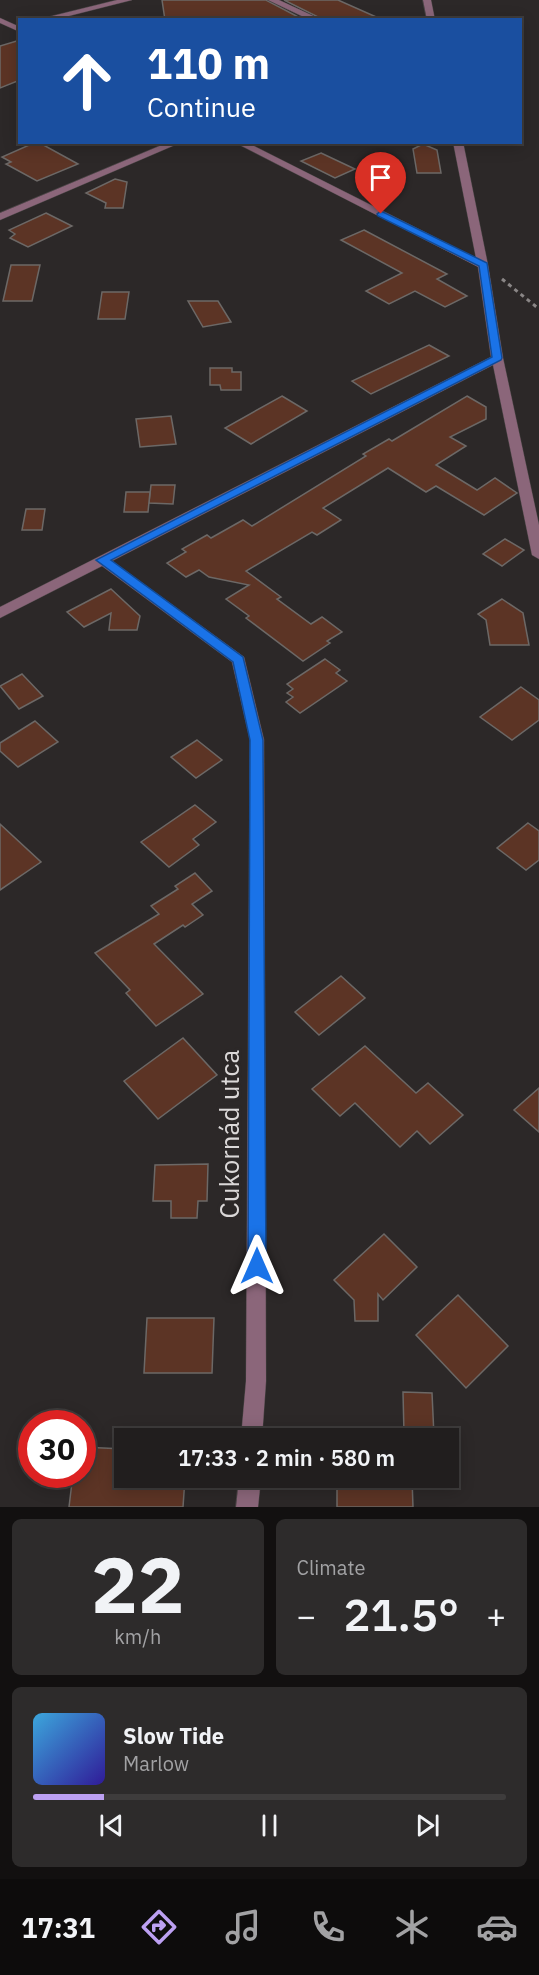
<!DOCTYPE html>
<html lang="en">
<head>
<meta charset="utf-8">
<style>
  body { margin:0; font-family:"IBM Plex Sans",sans-serif; background:#2d2b2b; color:#f1f3f6; height:100vh; display:flex; flex-direction:column; font-size:22px; white-space:nowrap }
  * { box-sizing:border-box; margin:0 }
  p { font-size:20px; color:#a2a2a4 }
  .icon { flex:none; width:33px; height:33px; fill:none; stroke:currentColor; stroke-width:2; stroke-linecap:round; stroke-linejoin:round }
  .map { position:relative; height:1507px; overflow:hidden }
  .side { display:flex; flex-direction:column; gap:12px; padding:12px; background:#121010; flex:1 }
  .side>* { flex:none }
  .top-card { position:absolute; left:18px; top:18px; width:504px; height:126px; border-radius:0px; box-shadow:0 3px 15px #0003,0 0 0 2px #3e3c3c; background:#1a4fa0; color:#fff; overflow:hidden }
  .speed { position:absolute; left:18px; top:1410px; display:flex; gap:12px; font-size:30px; font-weight:700; text-align:center }
  .speed>* { display:grid; place-content:center; width:78px; height:78px; border-radius:50%; background:#211e1e; box-shadow:0 3px 15px #0003,0 0 0 2px #3e3c3c; line-height:1 }
  .speed .limit { border:9px solid #d22; background:#fff; color:#111 }
  .pin { position:absolute; display:grid; place-items:center; width:51px; height:51px; color:#fff; margin:-62px -26px; border-radius:50% 50% 50% 0; rotate:-45deg; box-shadow:0 0 6px #0007 }
  .pin .icon { rotate:45deg }
  .me { position:absolute; width:66px; margin:-33px; rotate:0deg; stroke-linejoin:round; filter:drop-shadow(0 0 4px #0008) }
  .turn { display:flex; align-items:center; gap:21px; height:126px; padding:0 30px; font-size:27px }
  .turn .icon { width:78px; height:78px; stroke-width:2.5 }
  .turn b { display:block; font-size:42px; line-height:51px }
  .big { font-size:45px; font-weight:600; line-height:1.1 }
  .side .card { flex:1; display:flex; flex-direction:column; justify-content:center; gap:9px; min-width:0; padding:0 21px; border-radius:9px; background:#2d2b2b }
  .side .dial { align-items:center; gap:0 }
  .dial b { font-size:78px; line-height:1 }
  .song { display:flex; align-items:center; gap:18px }
  .cover { width:72px; height:72px; border-radius:9px; background:linear-gradient(135deg,hsl(200 70% 55%),hsl(250 70% 35%)) }
  .played { height:6px; border-radius:3px; background:linear-gradient(90deg,#bca0f2 15%,#3e3c3c 15%) }
  .keys { display:flex; justify-content:space-around; direction:ltr }
  .heat { display:flex; justify-content:space-between; align-items:center; font-size:33px; direction:ltr }
  .side .tiles { flex:1; display:grid; gap:12px; grid-template-columns:1fr 1fr }
  .card:last-child { grid-column:span 2 }
  .trip { position:absolute; left:114px; top:1428px; width:345px; height:60px; border-radius:0px; background:#211e1e; box-shadow:0 3px 15px #0003,0 0 0 2px #3e3c3c; font-weight:600; line-height:60px; text-align:center }
  .tabs { display:flex; height:96px; justify-content:space-around; align-items:center; background:#0d0c0c; color:#a2a2a4 }
  .tabs .icon { width:42px; height:42px }
  .tabs .on { color:#bca0f2 }
  .tabs b { font-size:27px; color:#f1f3f6 }
  .map>svg:first-child { display:block }
  .building { fill:#5c3425; stroke:#6c6866; stroke-width:1.5 }
  .lines { fill:none; stroke-linecap:round; stroke-linejoin:round }
  .minor-casing { stroke:#484444; stroke-width:1 }
  .path { stroke:#8a8686; stroke-width:3; stroke-dasharray:4 4; stroke-linecap:butt }
  .minor { fill:#8b667a; fill-rule:evenodd }
  .route { fill:#1a73e8; stroke:#114b97; stroke-width:1.5 }
  .labels { text-anchor:middle; dominant-baseline:central; stroke-width:6; stroke-linejoin:round; paint-order:stroke }
  .near-street-label { font-size:26px; fill:#dbd8d8; stroke:#2c2828 }
</style>
</head>
<body>
<div class="map">
<svg width="539" height="1507" viewBox="0 0 539 1507">
  <rect width="100%" height="100%" fill="#2c2828"/>
  <g class="building">
    <polygon points="162,0 266,0 304,20 165,20"/>
    <polygon points="284,0 338,0 383,20 324,20"/>
    <polygon points="20,40 20,80 0,88 0,46"/>
    <polygon points="36,142 38,142 78,164 37,181 6,164 11,162 2,157"/>
    <polygon points="423,144 437,150 441,173 417,173 413,149"/>
    <polygon points="321,153 355,169 335,178 301,161"/>
    <polygon points="115,179 127,182 123,208 105,208 106,203 86,193"/>
    <polygon points="46,213 72,226 28,247 10,238 15,234 9,230"/>
    <polygon points="364,230 447,274 437,279 467,296 445,307 415,291 389,304 366,291 402,273 341,240"/>
    <polygon points="11,265 40,265 32,301 3,301"/>
    <polygon points="102,292 129,292 125,319 98,319"/>
    <polygon points="188,301 218,301 231,322 203,327"/>
    <polygon points="429,345 449,356 371,394 352,381"/>
    <polygon points="210,368 232,368 232,372 241,372 241,390 221,390 220,385 210,385"/>
    <polygon points="282,396 307,411 251,444 225,428"/>
    <polygon points="467,396 486,407 486,419 450,437 466,446 436,465 477,490 495,478 517,493 484,515 436,486 426,492 388,468 323,508 341,520 317,535 312,532 246,571 281,597 277,599 311,624 322,617 342,632 327,641 330,643 303,661 246,618 249,616 226,599 249,585 209,577 199,570 186,577 167,563 186,552 182,549 207,535 211,538 243,520 252,526 366,456 363,454 389,439 392,441"/>
    <polygon points="171,416 176,444 140,447 136,419"/>
    <polygon points="151,485 175,485 173,504 149,503"/>
    <polygon points="126,492 150,492 148,512 124,512"/>
    <polygon points="26,509 45,509 42,530 22,530"/>
    <polygon points="505,539 524,550 502,566 483,554"/>
    <polygon points="111,589 140,616 137,630 109,630 111,613 84,627 67,612"/>
    <polygon points="502,599 523,613 529,645 490,645 486,620 478,614"/>
    <polygon points="325,659 340,670 336,673 347,681 300,713 286,702 293,697 287,693 293,689 287,684"/>
    <polygon points="22,674 43,696 19,709 0,686"/>
    <polygon points="521,687 539,700 539,720 512,740 480,717"/>
    <polygon points="35,721 58,742 18,767 0,751 0,743"/>
    <polygon points="197,740 222,760 196,778 171,757"/>
    <polygon points="195,805 216,822 193,839 199,845 169,867 141,842"/>
    <polygon points="528,823 539,831 539,860 526,870 497,848"/>
    <polygon points="0,824 41,862 0,890"/>
    <polygon points="195,873 212,891 192,904 203,915 185,927 183,925 154,944 203,994 156,1026 126,993 130,990 95,953 159,914 151,906 178,889 175,886"/>
    <polygon points="341,976 365,998 319,1035 295,1012"/>
    <polygon points="183,1038 217,1075 158,1119 124,1081"/>
    <polygon points="365,1046 416,1093 428,1083 463,1115 430,1144 417,1131 400,1147 355,1103 340,1116 312,1089"/>
    <polygon points="539,1088 539,1132 514,1110"/>
    <polygon points="208,1164 207,1201 198,1201 197,1218 171,1218 171,1201 153,1201 155,1165"/>
    <polygon points="384,1234 417,1267 383,1300 378,1294 378,1321 355,1321 354,1300 334,1280"/>
    <polygon points="458,1295 508,1346 466,1388 416,1335"/>
    <polygon points="147,1318 214,1318 212,1373 144,1373"/>
    <polygon points="403,1392 432,1393 434,1436 404,1434"/>
    <polygon points="82,1447 124,1449 124,1478 185,1478 183,1507 69,1507 73,1474 82,1474"/>
    <polygon points="337,1478 412,1478 413,1507 337,1507"/>
  </g>
  <g class="lines">
    <g class="minor-casing">
      <g id="minor">
        <polygon points="117,0 132,0 53,20 36,20"/>
        <polygon points="268,0 279,0 322,20 310,20"/>
        <polygon points="423,0 431,0 435,20 427,20"/>
        <polygon points="0,18 20,27 20,32 0,23"/>
        <polygon points="169,142 182,142 0,220 0,213"/>
        <polygon points="234,142 246,142 476,258 453,142 463,142 488,265 503,358 539,525 539,559 532,555 493,365 112,561 244,657 264,740 266,1381 262,1438 241,1438 246,1381 250,740 232,662 102,566 0,618 0,607 491,357 478,267"/>
        <polygon points="239,1478 261,1478 258,1507 236,1507"/>
      </g>
    </g>
    <polyline class="path" points="502,279 539,309"/>
    <use href="#minor" class="minor"/>
  </g>
  <polygon class="route" points="381,211 487,263 502,358 501,360 111,560 243,657 263,740 266,1266 263,1272 257,1275 250,1272 248,1266 250,740 233,662 96,560 492,357 479,266 378,216 377,214"/>
  <g class="labels">
    <g class="near-street-label">
      <text transform="translate(229 1134) rotate(-90)">Cukornád utca</text>
    </g>
  </g>
</svg>
<div class="speed"><div class="limit">30</div></div>
<div class="pin" style="left:381px;top:214px;background:#d93025"><svg class="icon" aria-label="arrive" viewBox="0 0 24 24"><path d="M6 21V4h12l-3 4 3 4H6"/></svg></div>
<svg class="me" style="left:257px;top:1266px" viewBox="-20 -20 40 40"><path d="M0-17L14 15 0 8-14 15z" fill="#1a73e8" stroke="#fff" stroke-width="4"/></svg>
<div class="trip">17:33 · 2 min · 580 m</div>
<div class="top-card">
<div class="turn"><svg class="icon" aria-label="ahead" viewBox="0 0 24 24"><path d="M12 20V5M6 11l6-6 6 6"/></svg><div><b>110 m</b>Continue</div></div>
</div>
</div>
<section class="side">
<div class="tiles">
<div class="card dial"><b>22</b><p>km/h</p></div>
<div class="card"><p>Climate</p>
<div class="heat"><a>−</a><b class="big">21.5°</b><a>+</a></div>
</div>
<div class="card">
<div class="song"><i class="cover"></i><div><b>Slow Tide</b><p>Marlow</p></div></div>
<div class="played"></div>
<div class="keys"><svg class="icon" aria-label="previous" viewBox="0 0 24 24"><path d="M18 5L8 12l10 7zM5 5v14"/></svg><svg class="icon" aria-label="pause" viewBox="0 0 24 24"><path d="M8 5v14M16 5v14"/></svg><svg class="icon" aria-label="next" viewBox="0 0 24 24"><path d="M6 5l10 7-10 7zM19 5v14"/></svg></div>
</div>
</div>
</section>
<nav class="tabs">
<b>17:31</b>
<svg class="icon on" aria-label="directions" viewBox="0 0 24 24"><path d="M12 3l9 9-9 9-9-9zM9 14v-3h6M13 9l2 2-2 2"/></svg>
<svg class="icon" aria-label="music" viewBox="0 0 24 24"><path d="M9 18V5l10-2v13"/><circle cx="6" cy="18" r="3"/><circle cx="16" cy="16" r="3"/></svg>
<svg class="icon" aria-label="phone" viewBox="0 0 24 24"><path d="M5 4h4l2 5-3 2q2 4 5 5l2-3 5 2v4C11 20 4 13 5 4z"/></svg>
<svg class="icon" aria-label="climate" viewBox="0 0 24 24"><path d="M12 3v18M4 7l16 10M4 17L20 7"/></svg>
<svg class="icon" aria-label="car" viewBox="0 0 24 24"><path d="M5 17H2v-5l4-1 3-4h7l3 4 3 1v5h-3M9 17h6M6 11h13"/><circle cx="7" cy="17" r="2"/><circle cx="17" cy="17" r="2"/></svg>
</nav>
</body>
</html>
